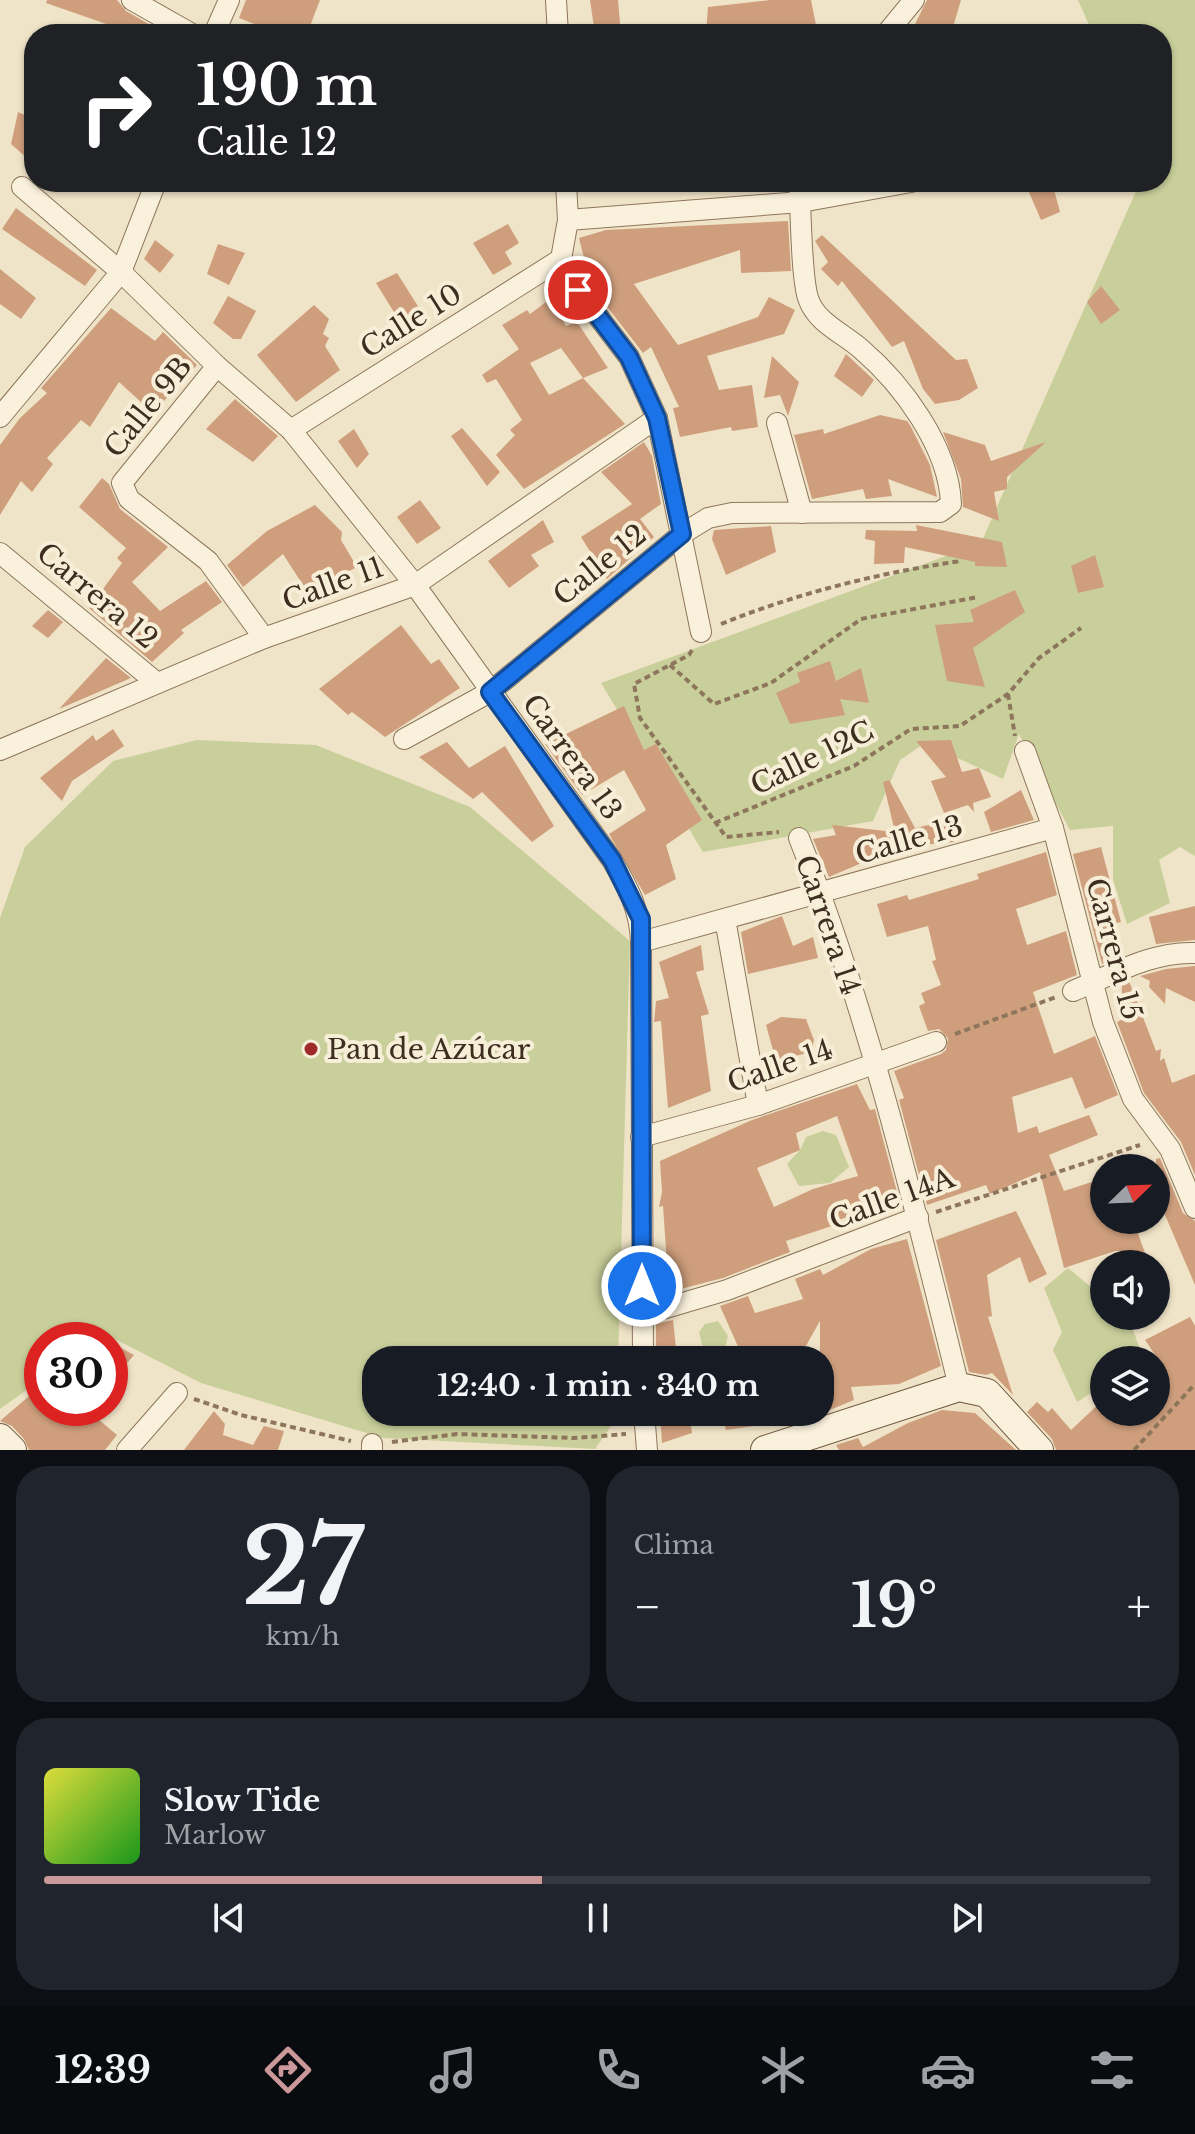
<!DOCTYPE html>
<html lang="es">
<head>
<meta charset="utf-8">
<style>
  body { margin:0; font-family:"Libre Baskerville",serif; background:#20242c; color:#f1f3f6; height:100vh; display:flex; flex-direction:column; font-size:30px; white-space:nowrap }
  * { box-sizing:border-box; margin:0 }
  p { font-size:26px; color:#9ea1a6 }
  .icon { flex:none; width:44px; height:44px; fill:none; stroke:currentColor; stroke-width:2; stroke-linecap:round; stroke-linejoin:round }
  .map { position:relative; height:1450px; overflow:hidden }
  .side { display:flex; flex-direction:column; gap:16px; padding:16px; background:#0d0f14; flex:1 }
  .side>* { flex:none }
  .top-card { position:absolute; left:24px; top:24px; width:1148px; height:168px; border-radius:32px; box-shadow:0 2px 6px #0004; background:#202124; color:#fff; overflow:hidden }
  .needle { width:52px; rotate:67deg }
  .tools { position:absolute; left:1090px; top:1154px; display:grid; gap:16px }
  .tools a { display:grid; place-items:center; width:80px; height:80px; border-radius:50%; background:#171b24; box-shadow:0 2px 6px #0004; font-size:40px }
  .speed { position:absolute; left:24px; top:1322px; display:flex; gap:16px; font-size:40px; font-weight:700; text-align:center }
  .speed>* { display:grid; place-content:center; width:104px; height:104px; border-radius:50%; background:#171b24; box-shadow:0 2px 6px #0004; line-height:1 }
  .speed .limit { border:12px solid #d22; background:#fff; color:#111 }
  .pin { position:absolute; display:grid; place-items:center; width:68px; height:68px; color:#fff; margin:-34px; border:4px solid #fff; border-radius:50%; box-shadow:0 2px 8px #0007 }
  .me { position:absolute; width:88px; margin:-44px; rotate:0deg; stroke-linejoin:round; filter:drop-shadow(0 0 6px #0008) }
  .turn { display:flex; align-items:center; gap:28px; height:168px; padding:0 40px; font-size:36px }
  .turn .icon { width:104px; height:104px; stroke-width:2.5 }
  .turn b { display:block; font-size:56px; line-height:68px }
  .big { font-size:60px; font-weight:700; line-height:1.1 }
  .side .card { flex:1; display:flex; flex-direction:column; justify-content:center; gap:12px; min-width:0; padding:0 28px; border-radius:32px; background:#20242c }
  .side .dial { align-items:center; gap:0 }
  .dial b { font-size:104px; line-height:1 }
  .song { display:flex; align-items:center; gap:24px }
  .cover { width:96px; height:96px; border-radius:12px; background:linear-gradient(135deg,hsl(60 70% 55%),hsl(120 70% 35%)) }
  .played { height:8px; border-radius:4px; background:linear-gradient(90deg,#cc999b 45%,#363941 45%) }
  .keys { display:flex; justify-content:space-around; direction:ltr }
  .heat { display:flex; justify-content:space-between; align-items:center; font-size:44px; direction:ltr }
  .side .tiles { flex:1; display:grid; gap:16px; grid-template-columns:1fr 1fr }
  .card:last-child { grid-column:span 2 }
  .trip { position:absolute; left:362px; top:1346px; width:472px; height:80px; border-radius:32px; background:#171b24; box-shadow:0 2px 6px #0004; font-weight:700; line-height:80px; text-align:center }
  .dock { display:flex; height:128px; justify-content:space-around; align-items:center; background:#090b0e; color:#9ea1a6 }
  .dock .icon { width:56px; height:56px }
  .dock .on { color:#cc999b }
  .dock b { font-size:36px; color:#f1f3f6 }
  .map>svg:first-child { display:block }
  .green { fill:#c9cf9b }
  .building { fill:#cf9f7d; fill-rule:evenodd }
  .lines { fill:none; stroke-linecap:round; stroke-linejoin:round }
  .street-casing { stroke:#8d765c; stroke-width:22 }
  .secondary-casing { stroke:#6f573f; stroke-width:30 }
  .path { stroke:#8d765c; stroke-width:4; stroke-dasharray:6 4; stroke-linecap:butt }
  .street { stroke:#faf1dc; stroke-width:20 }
  .secondary { stroke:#faf1dc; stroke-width:28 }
  .route-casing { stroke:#114b97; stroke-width:20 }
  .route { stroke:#1a73e8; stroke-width:14 }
  .poi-dot { fill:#9e2a2b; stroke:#f7eed8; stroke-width:3 }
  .labels { text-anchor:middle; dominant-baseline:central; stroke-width:8; stroke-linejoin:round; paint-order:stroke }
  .street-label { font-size:28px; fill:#3d2e20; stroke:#f7eed8 }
  .poi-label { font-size:28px; fill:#3d2e20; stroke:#f7eed8; text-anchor:start }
</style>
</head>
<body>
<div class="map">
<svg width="1195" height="1450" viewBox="0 0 1195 1450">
  <rect width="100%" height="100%" fill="#f0e4c8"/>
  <g class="green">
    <polygon points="1078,0 1195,0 1195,856 1180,847 1159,860 1170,903 1127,924 1113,880 1113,826 1070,830 1019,734 1003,779 925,743 900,760 873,821 703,852 601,683 981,543 1140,182 1162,182 1162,34 1093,34"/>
    <polygon points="197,740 316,745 470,807 630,941 618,1360 376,1360 376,1412 616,1412 616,1419 595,1449 383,1438 201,1383 105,1334 96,1340 42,1340 42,1379 0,1409 0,918 25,847 113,761"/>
    <polygon points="823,1131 836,1135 849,1167 830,1183 799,1186 787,1164 800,1150 806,1137"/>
    <path d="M1068,1268l23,19 13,-7v36h34l-5,14 10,27 -4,3h-35c0,25 -6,29 -27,42l-24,-52 9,-18 -18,-44z"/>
    <polygon points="718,1321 728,1336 724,1353 712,1353 702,1345 699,1332 705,1324"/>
  </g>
  <g class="building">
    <polygon points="47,0 117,0 126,11 166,34 135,34 46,3"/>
    <polygon points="246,0 320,0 307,34 280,34 239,18"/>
    <polygon points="590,0 618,0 621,34 595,34"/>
    <polygon points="770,0 811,0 817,30 788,34 706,34 708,7"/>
    <polygon points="927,0 961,0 951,34 914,26"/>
    <polygon points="18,112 34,119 34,148 28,159 11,144"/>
    <polygon points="1052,182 1060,212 1041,220 1028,190"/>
    <polygon points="16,208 97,270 85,286 2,229"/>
    <polygon points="788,221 791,271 741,273 740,250 634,284 678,345 758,317 769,297 795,310 784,334 707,356 719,390 752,385 758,427 732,431 731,427 680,437 673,408 679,407 651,347 643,353 591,286 579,238 606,230"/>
    <polygon points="508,224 519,243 505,252 512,264 493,275 473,243"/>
    <polygon points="822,235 956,360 967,359 978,388 959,400 935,404 923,389 904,341 892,347 842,281 838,286 821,269 828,262 815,241"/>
    <polygon points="155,240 174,255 160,273 144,259"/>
    <polygon points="218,244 245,253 229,285 207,274"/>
    <polygon points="0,269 36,298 21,319 0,304"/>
    <polygon points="397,273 421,311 400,322 376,283"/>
    <polygon points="1101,286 1120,310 1101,324 1087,302"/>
    <polygon points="228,296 256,311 241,339 233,339 213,323"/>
    <path d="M550,299l16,27 11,-4 31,46 -25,10 42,46 -101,65 -28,-34 19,-20 -5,-5 12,-10 -26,-41 -9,4 -5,-8 37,-26 -17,-24 25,-15 3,4zM561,348l22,30 -34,17 -19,-32z"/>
    <polygon points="314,305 329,319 323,334 329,338 325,346 340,370 296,402 257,355"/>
    <polygon points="111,308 155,341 163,332 197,365 153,413 119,382 90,427 81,420 47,458 53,464 32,492 21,481 0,515 0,445 20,418 47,393 41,388"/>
    <polygon points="846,354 874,380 862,397 834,376"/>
    <polygon points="772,356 799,382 788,416 780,395 764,398"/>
    <polygon points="235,399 278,436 253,462 206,429"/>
    <polygon points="880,415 907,421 910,425 930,465 937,497 888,479 892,496 866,499 863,489 812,499 794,435 823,429 824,434"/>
    <polygon points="462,428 500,472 487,486 451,436"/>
    <polygon points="354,429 369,454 357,468 338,441"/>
    <polygon points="943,432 985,445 991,461 1046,442 1007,477 1007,489 994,492 999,521 963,507 961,479"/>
    <polygon points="644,442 652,456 661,504 640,519 654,537 607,579 581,537 632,504 601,472"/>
    <polygon points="102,478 109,484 120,509 168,547 132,582 160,611 206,581 222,602 181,630 184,633 152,662 89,608 122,563 117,558 126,548 79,507"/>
    <polygon points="420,500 441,528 417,544 397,517"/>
    <polygon points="315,505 342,532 341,540 357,567 308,593 283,554 243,587 227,565 267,531"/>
    <polygon points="543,520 554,542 531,555 539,566 509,588 488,561"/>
    <polygon points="916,525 1002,542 1007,567 975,566 975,562 905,547 904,563 874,564 875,541 865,539 866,530 917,531"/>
    <polygon points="771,526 776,552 726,575 712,539 714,530"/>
    <polygon points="1095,555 1104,587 1078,593 1071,566"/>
    <polygon points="1015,590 1025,612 973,648 985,687 947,681 935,625 974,622 970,610"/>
    <polygon points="48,610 63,622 48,638 32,626"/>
    <polygon points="401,625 431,664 439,659 460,688 385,737 352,712 348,715 319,689"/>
    <polygon points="106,658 131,678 59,709"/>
    <polygon points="830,661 836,681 861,668 869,703 840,699 845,715 790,724 776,693 800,682 797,673"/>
    <polygon points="624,706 644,750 656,744 702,820 666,845 676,879 645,895 609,834 646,810 624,770 582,795 545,744"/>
    <polygon points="113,729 124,746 72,781 62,801 40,778 93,735 96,741"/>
    <polygon points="951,740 962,772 979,768 991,797 973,803 974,812 968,805 944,813 931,781 946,777 916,741"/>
    <polygon points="447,742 469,768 505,746 554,826 532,842 482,792 473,799 419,757"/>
    <polygon points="889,780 915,828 947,821 954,842 899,847 829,877 813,839 836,835 832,825 895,832 883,782"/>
    <polygon points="1021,790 1034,820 991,832 984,812"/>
    <polygon points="1101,847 1121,922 1113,924 1123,955 1102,964 1073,854"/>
    <polygon points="1046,852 1057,895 1016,909 1027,945 1066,931 1077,975 1033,992 1054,1054 1095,1036 1118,1095 1085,1109 1072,1077 1012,1097 1018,1133 1037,1126 1039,1133 1089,1115 1098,1135 1049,1155 1064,1191 1104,1178 1104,1220 1133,1220 1149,1264 1124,1264 1120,1251 1115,1251 1064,1268 1040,1172 990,1194 986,1185 927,1205 899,1100 904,1098 894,1071 941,1054 946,1050 948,1038 939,1029 928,1031 919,1006 925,1003 921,993 941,985 932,961 936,960 928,926 887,937 877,904 907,895 909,900 979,879 977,874"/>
    <polygon points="1195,906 1195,940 1156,944 1149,917"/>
    <polygon points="782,916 793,946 813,937 818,958 748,974 741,932"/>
    <polygon points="701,945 704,970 696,972 709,1014 701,1016 711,1091 668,1108 661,1021 654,1022 656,1001 669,998 659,962"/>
    <polygon points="1195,966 1195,1002 1166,988 1165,1004 1149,987 1150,981 1140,976 1166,969"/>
    <polygon points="1129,981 1156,1051 1161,1049 1160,1061 1164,1058 1172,1083 1195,1074 1195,1175 1181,1142 1144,1093 1117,1022 1121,1020 1122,983"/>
    <polygon points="781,1017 806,1019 814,1040 811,1052 776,1061 766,1025"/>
    <path d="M857,1084l13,26 5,-1 26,98 -24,8 -2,-6 -44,13 1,4 -46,15 4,11 -67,26 -54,14 -6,-86 -4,1 3,-15 -2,-31 92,-41zM837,1116l21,60 -45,13 -39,18 -17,-39 43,-18 -4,-17z"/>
    <polygon points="1160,1158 1183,1213 1195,1221 1195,1285 1156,1194 1156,1159"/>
    <polygon points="1016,1211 1047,1274 1029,1283 1020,1257 987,1275 992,1316 988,1317 1013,1395 992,1373 986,1375 969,1372 936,1240"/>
    <polygon points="907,1239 941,1366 899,1384 851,1387 854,1400 820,1414 820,1321 798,1360 744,1360 720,1306 748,1296 755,1313 803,1299 795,1279 820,1269 823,1275 871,1249"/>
    <polygon points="1190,1317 1195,1326 1195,1450 1056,1450 1052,1439 1027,1412 1037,1402 1048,1412 1052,1408 1071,1430 1104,1399 1104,1412 1156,1412 1156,1356 1145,1340"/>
    <polygon points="673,1320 676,1348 656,1349 656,1324"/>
    <polygon points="110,1342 134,1355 110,1383"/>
    <polygon points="42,1385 42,1408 85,1408 117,1435 105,1450 29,1450 24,1439 12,1426 0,1421"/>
    <polygon points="942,1410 975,1413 1016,1450 839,1450 836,1445 858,1438 863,1447 908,1423"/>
    <polygon points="214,1411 225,1424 223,1435 253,1445 264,1426 284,1431 278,1450 184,1450"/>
    <polygon points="660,1412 689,1412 692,1433 662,1443"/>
    <polygon points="721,1412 774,1412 775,1423 726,1430"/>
  </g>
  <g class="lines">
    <g class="street-casing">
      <g id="street">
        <polyline points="132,0 192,34"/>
        <polyline points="556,0 558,34"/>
        <polyline points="214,34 229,0"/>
        <polyline points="886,34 914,0"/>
        <polyline points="566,182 568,220 561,259 578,290 629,357 657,418 701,632"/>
        <path d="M22,187l99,85 96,94 74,64 124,155 197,275c16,27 28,50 29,82l2,418"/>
        <polyline points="568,220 801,202 911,182"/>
        <polyline points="217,366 122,483 129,499 208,561 264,638"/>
        <polyline points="0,417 121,272 156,182"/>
        <polyline points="777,423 802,513"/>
        <polyline points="291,430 561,259"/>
        <polyline points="0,553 157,683"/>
        <path d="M404,739l86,-47 192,-158 26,-16 24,-5 208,-1 11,-8c-2,-57 -49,-120 -90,-155 -18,-16 -45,-26 -53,-51 -7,-23 -7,-88 -9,-116"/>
        <polyline points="0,750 264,638 415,585 657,418"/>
        <polyline points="1025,751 1053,828 1103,1022 1133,1099 1170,1149 1195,1208"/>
        <path d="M799,838c70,177 115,365 160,549"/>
        <polyline points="725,919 758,1105"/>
        <polyline points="641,942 1053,828"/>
        <path d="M1073,991c39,-16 79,-40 122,-38"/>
        <polyline points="641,1137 758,1105 936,1042"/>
        <polyline points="642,1315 727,1290 918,1217"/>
        <polyline points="644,1412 647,1450"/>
        <polyline points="127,1450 177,1393"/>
        <polyline points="372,1450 372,1444"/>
      </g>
    </g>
    <g class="secondary-casing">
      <g id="secondary">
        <polyline points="0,1438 12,1450"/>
        <polyline points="765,1450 959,1387 987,1393 1039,1450"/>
      </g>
    </g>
    <g class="path">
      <path d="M721,624c77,-31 157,-51 240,-63"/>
      <polyline points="692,650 689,655 634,684 640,718 726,837 779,832"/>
      <polyline points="670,665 714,704 771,683 861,619 978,597"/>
      <polyline points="1008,694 1015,736"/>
      <polyline points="715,823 854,766 911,729 960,726 1008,694 1039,658 1081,628"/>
      <polyline points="955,1034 1056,997"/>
      <polyline points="936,1212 1140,1145"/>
      <polyline points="194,1399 241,1415 351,1441"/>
      <polyline points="392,1442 457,1434 574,1438 626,1434"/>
      <polyline points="1134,1450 1195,1384"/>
    </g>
    <use href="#street" class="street"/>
    <use href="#secondary" class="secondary"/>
  </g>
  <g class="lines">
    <g class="route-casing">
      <polyline id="route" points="578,290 629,357 657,418 682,534 490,692 612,860 641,919 642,1286"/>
    </g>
    <use href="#route" class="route"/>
  </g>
  <circle class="poi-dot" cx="311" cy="1049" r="8"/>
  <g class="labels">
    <g class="street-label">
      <text transform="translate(411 321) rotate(-32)">Calle 10</text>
      <text transform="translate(148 407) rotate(-51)">Calle 9B</text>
      <text transform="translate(600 565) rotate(-39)">Calle 12</text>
      <text transform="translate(333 584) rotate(-20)">Calle 11</text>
      <text transform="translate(97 596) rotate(40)">Carrera 12</text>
      <text transform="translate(572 757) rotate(54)">Carrera 13</text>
      <text transform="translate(812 758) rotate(-26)">Calle 12C</text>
      <text transform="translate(909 840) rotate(-16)">Calle 13</text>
      <text transform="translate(828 925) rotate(71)">Carrera 14</text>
      <text transform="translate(1114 949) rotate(75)">Carrera 15</text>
      <text transform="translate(780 1066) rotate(-19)">Calle 14</text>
      <text transform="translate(892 1199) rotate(-20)">Calle 14A</text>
    </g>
    <g class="poi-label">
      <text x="327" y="1049">Pan de Azúcar</text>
    </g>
  </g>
</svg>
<div class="tools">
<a><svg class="needle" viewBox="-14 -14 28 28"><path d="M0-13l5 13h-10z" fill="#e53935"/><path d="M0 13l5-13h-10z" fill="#9ea1a6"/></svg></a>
<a><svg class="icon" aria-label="sound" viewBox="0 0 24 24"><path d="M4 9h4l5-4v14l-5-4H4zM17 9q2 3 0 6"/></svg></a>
<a><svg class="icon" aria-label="layers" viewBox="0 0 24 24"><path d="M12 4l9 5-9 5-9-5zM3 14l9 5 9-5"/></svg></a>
</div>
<div class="speed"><div class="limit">30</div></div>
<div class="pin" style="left:578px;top:290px;background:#d93025"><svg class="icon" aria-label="arrive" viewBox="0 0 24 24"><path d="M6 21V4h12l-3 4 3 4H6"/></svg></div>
<svg class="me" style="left:642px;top:1286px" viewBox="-20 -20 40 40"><circle r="17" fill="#1a73e8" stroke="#fff" stroke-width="3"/><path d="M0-11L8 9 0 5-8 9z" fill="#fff"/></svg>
<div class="trip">12:40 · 1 min · 340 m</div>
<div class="top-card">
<div class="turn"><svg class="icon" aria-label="right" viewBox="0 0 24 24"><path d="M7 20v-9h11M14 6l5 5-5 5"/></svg><div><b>190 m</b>Calle 12</div></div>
</div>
</div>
<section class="side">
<div class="tiles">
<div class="card dial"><b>27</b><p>km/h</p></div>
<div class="card"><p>Clima</p>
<div class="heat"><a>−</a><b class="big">19°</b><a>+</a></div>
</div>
<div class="card">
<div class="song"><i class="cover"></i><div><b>Slow Tide</b><p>Marlow</p></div></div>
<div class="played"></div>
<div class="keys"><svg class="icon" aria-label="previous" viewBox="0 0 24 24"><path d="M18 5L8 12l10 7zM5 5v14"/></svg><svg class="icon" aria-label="pause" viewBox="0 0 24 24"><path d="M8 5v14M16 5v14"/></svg><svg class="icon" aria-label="next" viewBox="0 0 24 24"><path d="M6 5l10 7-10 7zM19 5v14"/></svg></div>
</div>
</div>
</section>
<nav class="dock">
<b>12:39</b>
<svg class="icon on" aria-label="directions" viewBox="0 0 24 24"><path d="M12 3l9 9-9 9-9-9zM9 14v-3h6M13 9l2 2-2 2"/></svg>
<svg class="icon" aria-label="music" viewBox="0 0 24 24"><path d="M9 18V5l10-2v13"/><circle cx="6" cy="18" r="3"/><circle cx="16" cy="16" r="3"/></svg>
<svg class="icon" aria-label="phone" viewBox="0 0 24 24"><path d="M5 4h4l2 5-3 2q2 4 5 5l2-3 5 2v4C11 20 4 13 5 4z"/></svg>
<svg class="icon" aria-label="climate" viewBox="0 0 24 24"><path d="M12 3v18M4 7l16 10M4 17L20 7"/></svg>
<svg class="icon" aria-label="car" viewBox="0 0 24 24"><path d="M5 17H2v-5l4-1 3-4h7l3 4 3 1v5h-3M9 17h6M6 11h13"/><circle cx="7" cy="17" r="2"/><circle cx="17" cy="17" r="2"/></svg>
<svg class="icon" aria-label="filters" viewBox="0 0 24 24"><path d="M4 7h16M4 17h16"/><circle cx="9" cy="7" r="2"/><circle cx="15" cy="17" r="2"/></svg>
</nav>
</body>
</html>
